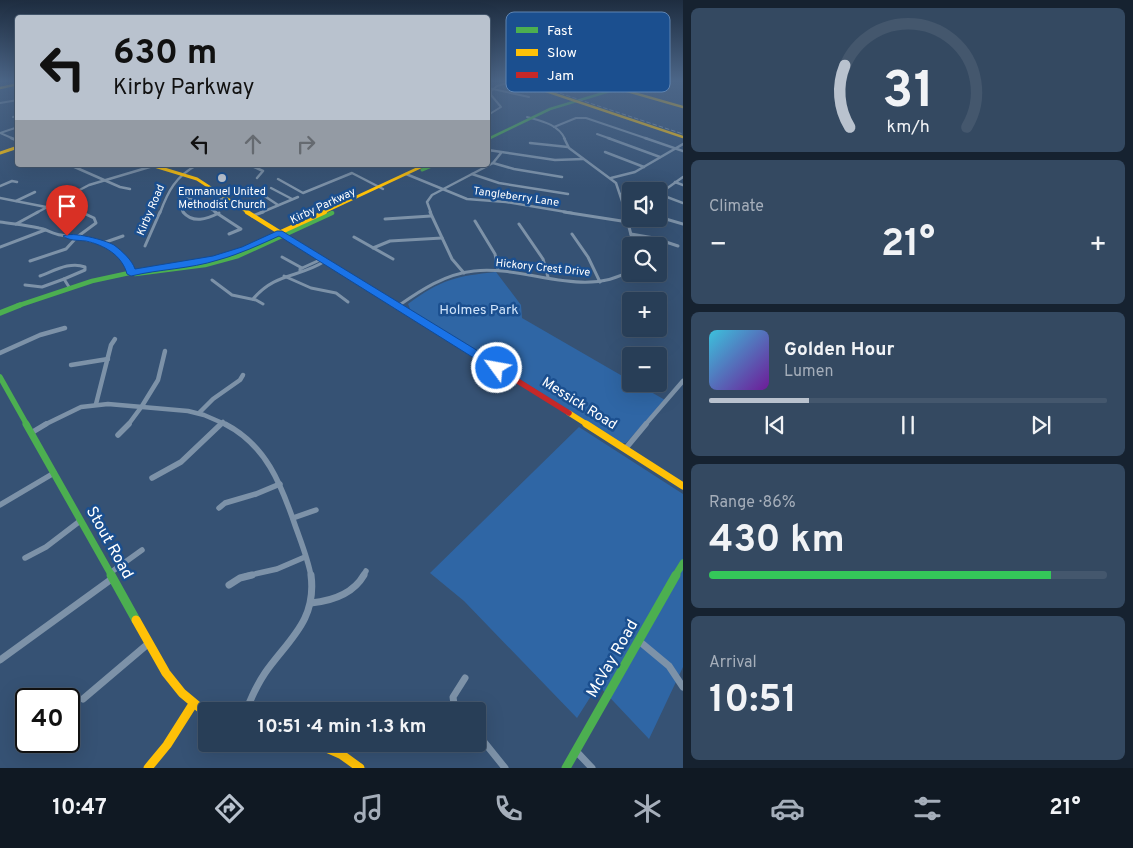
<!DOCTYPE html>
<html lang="en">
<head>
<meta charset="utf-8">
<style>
  body { margin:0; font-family:Overpass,sans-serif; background:#344961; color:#f1f3f6; height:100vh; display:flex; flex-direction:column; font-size:19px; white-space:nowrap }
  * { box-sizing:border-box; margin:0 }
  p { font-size:16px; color:#a5aeba }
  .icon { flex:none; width:28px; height:28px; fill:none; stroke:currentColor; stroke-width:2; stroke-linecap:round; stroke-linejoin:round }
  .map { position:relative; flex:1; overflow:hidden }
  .panel { display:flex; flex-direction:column; gap:8px; padding:8px; background:#162230; width:450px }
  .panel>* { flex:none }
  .guide { position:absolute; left:15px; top:15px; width:475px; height:152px; border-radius:5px; box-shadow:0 5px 20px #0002,0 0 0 1px #44576d; background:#b9c2ce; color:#111; overflow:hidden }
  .buttons { position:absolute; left:622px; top:182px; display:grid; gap:10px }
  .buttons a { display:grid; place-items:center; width:45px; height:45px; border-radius:5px; background:#283e57; box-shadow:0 5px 20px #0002,0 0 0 1px #44576d; font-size:25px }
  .speed { position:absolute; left:15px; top:688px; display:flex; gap:10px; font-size:25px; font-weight:700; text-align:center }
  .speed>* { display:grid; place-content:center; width:65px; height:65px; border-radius:50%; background:#283e57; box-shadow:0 5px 20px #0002,0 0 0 1px #44576d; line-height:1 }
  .speed .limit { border:2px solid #111; border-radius:8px; background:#fff; color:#111 }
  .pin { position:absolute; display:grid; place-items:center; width:42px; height:42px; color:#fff; margin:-51px -21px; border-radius:50% 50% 50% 0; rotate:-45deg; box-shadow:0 0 5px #0007 }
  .pin .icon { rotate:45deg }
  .me { position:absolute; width:55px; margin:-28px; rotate:302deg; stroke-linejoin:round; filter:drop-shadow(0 0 4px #0008) }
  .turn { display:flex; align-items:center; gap:18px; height:105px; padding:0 15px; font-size:22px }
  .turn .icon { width:65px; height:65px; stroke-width:2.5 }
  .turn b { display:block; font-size:35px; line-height:42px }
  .lanes { display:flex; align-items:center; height:48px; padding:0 15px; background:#0003; justify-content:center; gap:25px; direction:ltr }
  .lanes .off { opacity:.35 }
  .big { font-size:38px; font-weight:700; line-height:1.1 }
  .panel .widget { flex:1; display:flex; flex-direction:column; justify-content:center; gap:8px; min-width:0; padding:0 18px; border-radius:8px; background:#344961 }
  .panel .dial { align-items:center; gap:0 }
  .dial svg { height:130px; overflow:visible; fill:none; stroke:#44576d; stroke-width:7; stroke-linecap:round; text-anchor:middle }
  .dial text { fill:#f1f3f6; stroke:none }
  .song { display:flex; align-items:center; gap:15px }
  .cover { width:60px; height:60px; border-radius:8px; background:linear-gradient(135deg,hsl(190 70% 55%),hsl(280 70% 35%)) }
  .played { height:5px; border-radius:2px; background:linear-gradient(90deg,#b9c2ce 25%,#44576d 25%) }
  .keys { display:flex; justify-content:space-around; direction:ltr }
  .heat { display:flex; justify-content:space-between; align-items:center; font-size:28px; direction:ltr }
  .charge { height:8px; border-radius:4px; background:linear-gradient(90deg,#34c759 86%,#44576d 0) }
  .trip { position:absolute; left:198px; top:702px; width:288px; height:50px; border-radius:5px; background:#283e57; box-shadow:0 5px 20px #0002,0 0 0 1px #44576d; font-weight:700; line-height:50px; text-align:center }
  .tab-bar { display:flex; height:80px; justify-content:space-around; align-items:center; background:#101923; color:#a5aeba }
  .tab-bar .icon { width:35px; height:35px }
  .tab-bar .on { color:#b9c2ce }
  .tab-bar b { font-size:22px; color:#f1f3f6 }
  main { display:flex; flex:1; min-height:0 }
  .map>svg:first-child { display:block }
  .green { fill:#2f66a5 }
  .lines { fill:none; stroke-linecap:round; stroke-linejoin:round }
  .street-far5 { stroke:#7d92a8; stroke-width:2 }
  .street-far4 { stroke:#7d92a8; stroke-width:2.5 }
  .street-far3 { stroke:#7d92a8; stroke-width:3 }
  .street-far2 { stroke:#7d92a8; stroke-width:4.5 }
  .street-far1 { stroke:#7d92a8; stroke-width:5.5 }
  .street { stroke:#7d92a8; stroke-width:7 }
  .fast-far5 { stroke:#4caf50; stroke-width:2.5 }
  .fast-far4 { stroke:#4caf50; stroke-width:3 }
  .fast-far3 { stroke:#4caf50; stroke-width:4.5 }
  .fast-far2 { stroke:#4caf50; stroke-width:5.5 }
  .fast-far1 { stroke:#4caf50; stroke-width:7 }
  .fast { stroke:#4caf50; stroke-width:9 }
  .slow-far5 { stroke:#ffc107; stroke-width:2.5 }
  .slow-far4 { stroke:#ffc107; stroke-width:3 }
  .slow-far3 { stroke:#ffc107; stroke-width:4.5 }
  .slow-far2 { stroke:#ffc107; stroke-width:5.5 }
  .slow-far1 { stroke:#ffc107; stroke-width:7 }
  .slow { stroke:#ffc107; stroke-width:9 }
  .jam { stroke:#c62828; stroke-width:5.5 }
  .rail { stroke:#7e92a7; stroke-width:1; stroke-dasharray:4.5 2; stroke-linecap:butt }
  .route { fill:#1a73e8; stroke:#114b97 }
  .poi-dot { fill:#b9c2ce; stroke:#1b4f8f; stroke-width:2 }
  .labels { text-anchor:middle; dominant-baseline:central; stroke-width:5; stroke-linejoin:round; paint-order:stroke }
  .far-poi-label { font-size:11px; fill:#fff; stroke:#1b4f8f }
  .far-street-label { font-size:11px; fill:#fff; stroke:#1b4f8f }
  .park-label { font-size:14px; fill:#cfe3fa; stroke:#1b4f8f }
  .street-label { font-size:14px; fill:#fff; stroke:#1b4f8f }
  .near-street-label { font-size:16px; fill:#fff; stroke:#1b4f8f }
  .key { fill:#1b4f8f; stroke:#5f84b1; stroke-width:1 }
  .key-label { font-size:14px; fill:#fff }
</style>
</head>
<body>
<main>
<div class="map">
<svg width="683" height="768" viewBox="0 0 683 768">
  <rect width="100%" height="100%" fill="#365274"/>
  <g class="green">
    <path d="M496,272l25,33 1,13 109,63v3h6l28,16 -39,43h-5l-210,-132 -3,-7c32,-24 48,-28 88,-32z"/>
    <polygon points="579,427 683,494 683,667 649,739 598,685 577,718 464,601 430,573"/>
  </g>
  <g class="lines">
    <g class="street-far5">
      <polyline points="543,81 546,82"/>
      <polyline points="488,88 529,97"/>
      <polyline points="0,103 18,100"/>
      <polyline points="488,115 501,107 491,95 491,91 497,86 514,81"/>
      <polyline points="13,117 18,116"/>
      <path d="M527,117c14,4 31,7 38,22"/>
      <polyline points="554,127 576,118 586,118 648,139"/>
      <polyline points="0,133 14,139"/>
      <polyline points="0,133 18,127"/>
      <polyline points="597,134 611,139"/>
    </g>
    <g class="street-far4">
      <polyline points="11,138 18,141"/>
      <polyline points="564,138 569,148 616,183 626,213"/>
      <polyline points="608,138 660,157"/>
      <polyline points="645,138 683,151"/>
      <polyline points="530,143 568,147"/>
      <polyline points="488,150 555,160 583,159"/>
      <polyline points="605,152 644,167"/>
      <polyline points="493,163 514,169 562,177"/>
      <polyline points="70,165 120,187 130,189"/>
      <polyline points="250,165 263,171 257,178"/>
      <polyline points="406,174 467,199 506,202 572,213"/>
      <polyline points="472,174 499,183 568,194"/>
      <polyline points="611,178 635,172 683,144"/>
      <polyline points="278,179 303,193 352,173 383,189"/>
      <polyline points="675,182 683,185"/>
      <polyline points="0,186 12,181 17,182"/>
      <polyline points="271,188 292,199"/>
      <polyline points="621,194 631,195"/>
      <polyline points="659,194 683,177"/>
      <polyline points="659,194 683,203"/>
      <polyline points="263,195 278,205"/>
      <polyline points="0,198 46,207"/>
      <polyline points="187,199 198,200 217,213"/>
      <polyline points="59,200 84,213"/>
      <polyline points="16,201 35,192"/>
      <polyline points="207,205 225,198"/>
      <polyline points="36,213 89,185 153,166"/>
      <path d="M160,213c8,-22 16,-37 37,-48"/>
      <polyline points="184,213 182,210 189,193"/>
      <polyline points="260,213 298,197"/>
      <polyline points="431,213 427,202 432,195 493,163 501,153"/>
    </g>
    <g class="street-far3">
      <path d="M183,212c10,12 24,7 36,1"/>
      <polyline points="215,212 241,229 229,234"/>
      <polyline points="430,212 452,259 464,273"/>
      <polyline points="564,212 628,222"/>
      <polyline points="625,212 634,246"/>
      <polyline points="252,216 263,212"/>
      <polyline points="659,217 683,224"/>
      <polyline points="385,219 431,216"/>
      <polyline points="475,221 495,254 498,270"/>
      <path d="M0,222c13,2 26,3 39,6 7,1 14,6 22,7 29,6 59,6 70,39"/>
      <polyline points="16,224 38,212"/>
      <polyline points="519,224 543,259 548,277"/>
      <polyline points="572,234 588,257 600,282"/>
      <polyline points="631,234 654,238 678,246"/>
      <polyline points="354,237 393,259"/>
      <polyline points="103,243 123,236"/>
      <polyline points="145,246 160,212"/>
      <polyline points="0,247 45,230"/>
      <polyline points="373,248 390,241 442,238"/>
      <polyline points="282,257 302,268"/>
      <polyline points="30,261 66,249 77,237 96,223 94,218 81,212"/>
      <polyline points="659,265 661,265"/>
      <polyline points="300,271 300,269 322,259"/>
      <path d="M40,276c14,-5 30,-15 45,-9v3l-21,9"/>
      <polyline points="284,276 311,288 336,293 348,302"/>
      <polyline points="212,280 232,295 256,300 263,304"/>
      <polyline points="25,285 42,287 64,279 69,287"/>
      <path d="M253,299c23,-27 46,-21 72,-38"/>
      <path d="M398,306c23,-16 47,-32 76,-35 52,-6 110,29 157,-1"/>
    </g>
    <g class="street-far2">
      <polyline points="0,353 40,335 65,328"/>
      <polyline points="71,365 108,359"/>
      <polyline points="96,404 111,345 115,339"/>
      <polyline points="199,413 213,399 240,380 243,375"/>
      <polyline points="44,425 81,407 108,404 188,411 204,415 227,425"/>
      <polyline points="128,425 142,406 158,380 165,351"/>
      <polyline points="220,425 223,422"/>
      <polyline points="645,425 683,381"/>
    </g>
    <g class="street-far1">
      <path d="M225,424c41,21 56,60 70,101 6,17 13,34 16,51"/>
      <polyline points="31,433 46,424"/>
      <polyline points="118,435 129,424"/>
      <polyline points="626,448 646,424"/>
      <polyline points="152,478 181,462 221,424"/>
      <polyline points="0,505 54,473"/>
      <polyline points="219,508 225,503 256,494 280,484"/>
      <polyline points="293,518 316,510"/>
      <polyline points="25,558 46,547 80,521"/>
      <polyline points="110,573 142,550"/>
      <polyline points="246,576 277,569 305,557"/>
      <polyline points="363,576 366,571"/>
    </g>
    <g class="street">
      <polyline points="229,585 240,578 252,575"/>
      <path d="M311,603c20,-2 42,-9 53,-28"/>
      <polyline points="639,641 669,666 683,687"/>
      <polyline points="0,660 113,578"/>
      <polyline points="83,699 149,643"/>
      <path d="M246,711c5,-13 11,-26 19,-38 23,-33 52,-52 46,-98"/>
      <polyline points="455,711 453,697 465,678"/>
      <polyline points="476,732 505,768"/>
      <polyline points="576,751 592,768"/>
    </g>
    <polyline class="fast-far5" points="488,139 550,109 630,85 637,81"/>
    <g class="fast-far4">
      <polyline points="488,139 490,138"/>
      <polyline points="422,170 434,165"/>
    </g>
    <g class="fast-far3">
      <polyline points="135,274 205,265 238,256 332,213"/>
      <polyline points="17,306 92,281 143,270 201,262 235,253 279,233"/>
    </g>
    <g class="fast-far2">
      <polyline points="0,313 20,305"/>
      <polyline points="0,377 27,425"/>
    </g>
    <g class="fast-far1">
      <polyline points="26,424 112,576"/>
      <polyline points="675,576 683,563"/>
    </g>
    <g class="fast">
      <polyline points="111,575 136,620"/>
      <polyline points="566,768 676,575"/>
    </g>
    <g class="slow-far5">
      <polyline points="516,81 683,137"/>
      <polyline points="592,81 683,107"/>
      <polyline points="0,88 18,84"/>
    </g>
    <g class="slow-far4">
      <polyline points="0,153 18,147"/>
      <polyline points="151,165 197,179 249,213"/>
      <polyline points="322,213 425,165"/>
    </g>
    <g class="slow-far3">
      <polyline points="247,212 398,306"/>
      <polyline points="279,233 325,212"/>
    </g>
    <g class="slow-far2">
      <polyline points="396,305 431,327"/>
      <polyline points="569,413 588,425"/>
    </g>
    <polyline class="slow-far1" points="586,424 683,486"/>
    <g class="slow">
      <polyline points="136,620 166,673 182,693 206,713"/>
      <polyline points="317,744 342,755 360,768"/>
      <polyline points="148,768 167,745 193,704"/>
    </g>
    <polyline class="jam" points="431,327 569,413"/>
    <polyline class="rail" points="523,81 683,134"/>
  </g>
  <linearGradient id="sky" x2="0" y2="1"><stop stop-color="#1e2d40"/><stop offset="0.43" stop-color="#4c6688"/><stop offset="1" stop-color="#4c6688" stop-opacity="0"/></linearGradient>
  <rect width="683" height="188" fill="url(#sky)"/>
  <path class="route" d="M277,231h5l219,134 2,3 -2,2h-8l-214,-134c-20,9 -39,18 -61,24 -28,9 -58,9 -87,16l-4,-2c-5,-19 -23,-29 -41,-33 -8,-1 -17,0 -23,-5 9,-5 42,4 51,9 8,6 18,15 21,24l78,-13 29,-9z"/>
  <circle class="poi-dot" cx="222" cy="178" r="5"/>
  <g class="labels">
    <g class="far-poi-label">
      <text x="222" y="192">Emmanuel United<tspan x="222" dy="13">Methodist Church</tspan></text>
    </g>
    <g class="far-street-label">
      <text transform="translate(516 197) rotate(8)">Tangleberry Lane</text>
      <text transform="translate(323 206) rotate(-25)">Kirby Parkway</text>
      <text transform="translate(151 210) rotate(-67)">Kirby Road</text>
      <text transform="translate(543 268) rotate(6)">Hickory Crest Drive</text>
    </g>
    <g class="park-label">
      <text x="479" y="310">Holmes Park</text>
    </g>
    <g class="street-label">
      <text transform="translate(579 404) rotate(32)">Messick Road</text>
    </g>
    <g class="near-street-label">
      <text transform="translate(109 543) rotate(61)">Stout Road</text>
      <text transform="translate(613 659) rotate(-60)">McVay Road</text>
    </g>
  </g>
  <rect x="506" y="12" width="164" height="80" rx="8" class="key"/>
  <rect x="516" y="27" width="22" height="6" fill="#4caf50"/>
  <rect x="516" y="49" width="22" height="7" fill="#ffc107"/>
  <rect x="516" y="72" width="22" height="6" fill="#c62828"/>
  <g class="key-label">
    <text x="547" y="35">Fast</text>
    <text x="547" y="57">Slow</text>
    <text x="547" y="80">Jam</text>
  </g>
</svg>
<div class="buttons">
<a><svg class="icon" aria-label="sound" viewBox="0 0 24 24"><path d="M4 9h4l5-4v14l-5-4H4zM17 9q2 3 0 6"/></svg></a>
<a><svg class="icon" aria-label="search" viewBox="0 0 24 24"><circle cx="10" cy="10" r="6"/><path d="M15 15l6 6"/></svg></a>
<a>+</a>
<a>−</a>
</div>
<div class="speed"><div class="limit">40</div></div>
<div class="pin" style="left:67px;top:236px;background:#d93025"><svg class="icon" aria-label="arrive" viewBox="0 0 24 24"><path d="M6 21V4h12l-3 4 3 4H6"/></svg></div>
<svg class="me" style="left:497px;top:368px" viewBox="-20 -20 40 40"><circle r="17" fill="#1a73e8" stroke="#fff" stroke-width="3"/><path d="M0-11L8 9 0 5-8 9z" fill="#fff"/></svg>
<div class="trip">10:51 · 4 min · 1.3 km</div>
<div class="guide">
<div class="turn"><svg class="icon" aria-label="left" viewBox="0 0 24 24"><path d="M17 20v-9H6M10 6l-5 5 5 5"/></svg><div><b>630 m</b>Kirby Parkway</div></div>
<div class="lanes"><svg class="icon" aria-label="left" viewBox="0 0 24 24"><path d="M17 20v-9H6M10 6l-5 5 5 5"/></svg><svg class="icon off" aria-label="ahead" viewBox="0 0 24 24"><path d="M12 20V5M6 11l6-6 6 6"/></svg><svg class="icon off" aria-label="right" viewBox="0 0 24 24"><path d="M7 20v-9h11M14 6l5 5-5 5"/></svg></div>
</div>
</div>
<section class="panel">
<div class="widget dial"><svg viewBox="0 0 100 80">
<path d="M14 69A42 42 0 1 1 86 69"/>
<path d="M14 69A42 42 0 0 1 11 31" stroke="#b9c2ce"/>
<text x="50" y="56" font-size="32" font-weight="700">31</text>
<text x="50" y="72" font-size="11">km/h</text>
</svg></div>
<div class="widget"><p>Climate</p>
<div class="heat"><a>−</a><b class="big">21°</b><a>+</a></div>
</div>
<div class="widget">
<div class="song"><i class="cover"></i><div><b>Golden Hour</b><p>Lumen</p></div></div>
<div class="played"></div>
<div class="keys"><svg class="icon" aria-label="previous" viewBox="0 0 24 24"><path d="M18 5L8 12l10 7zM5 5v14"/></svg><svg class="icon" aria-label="pause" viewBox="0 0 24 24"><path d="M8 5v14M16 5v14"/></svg><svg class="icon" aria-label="next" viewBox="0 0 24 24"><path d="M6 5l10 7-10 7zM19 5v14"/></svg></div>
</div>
<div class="widget"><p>Range · 86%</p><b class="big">430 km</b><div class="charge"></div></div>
<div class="widget"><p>Arrival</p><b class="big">10:51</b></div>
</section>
</main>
<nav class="tab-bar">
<b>10:47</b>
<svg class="icon on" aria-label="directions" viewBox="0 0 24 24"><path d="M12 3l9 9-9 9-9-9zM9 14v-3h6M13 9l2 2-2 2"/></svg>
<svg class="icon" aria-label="music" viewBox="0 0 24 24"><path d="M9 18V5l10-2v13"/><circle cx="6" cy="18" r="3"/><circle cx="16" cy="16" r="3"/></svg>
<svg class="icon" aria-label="phone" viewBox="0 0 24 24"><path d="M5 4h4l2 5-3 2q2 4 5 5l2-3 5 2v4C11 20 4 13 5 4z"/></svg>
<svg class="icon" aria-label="climate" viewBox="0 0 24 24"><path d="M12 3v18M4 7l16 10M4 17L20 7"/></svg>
<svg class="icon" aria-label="car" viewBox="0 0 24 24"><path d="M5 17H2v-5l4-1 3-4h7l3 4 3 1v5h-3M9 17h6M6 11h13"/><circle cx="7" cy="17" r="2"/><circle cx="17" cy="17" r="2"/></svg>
<svg class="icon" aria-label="filters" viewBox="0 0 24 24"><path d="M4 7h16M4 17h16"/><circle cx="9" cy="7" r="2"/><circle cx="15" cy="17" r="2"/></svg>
<b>21°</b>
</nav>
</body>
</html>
